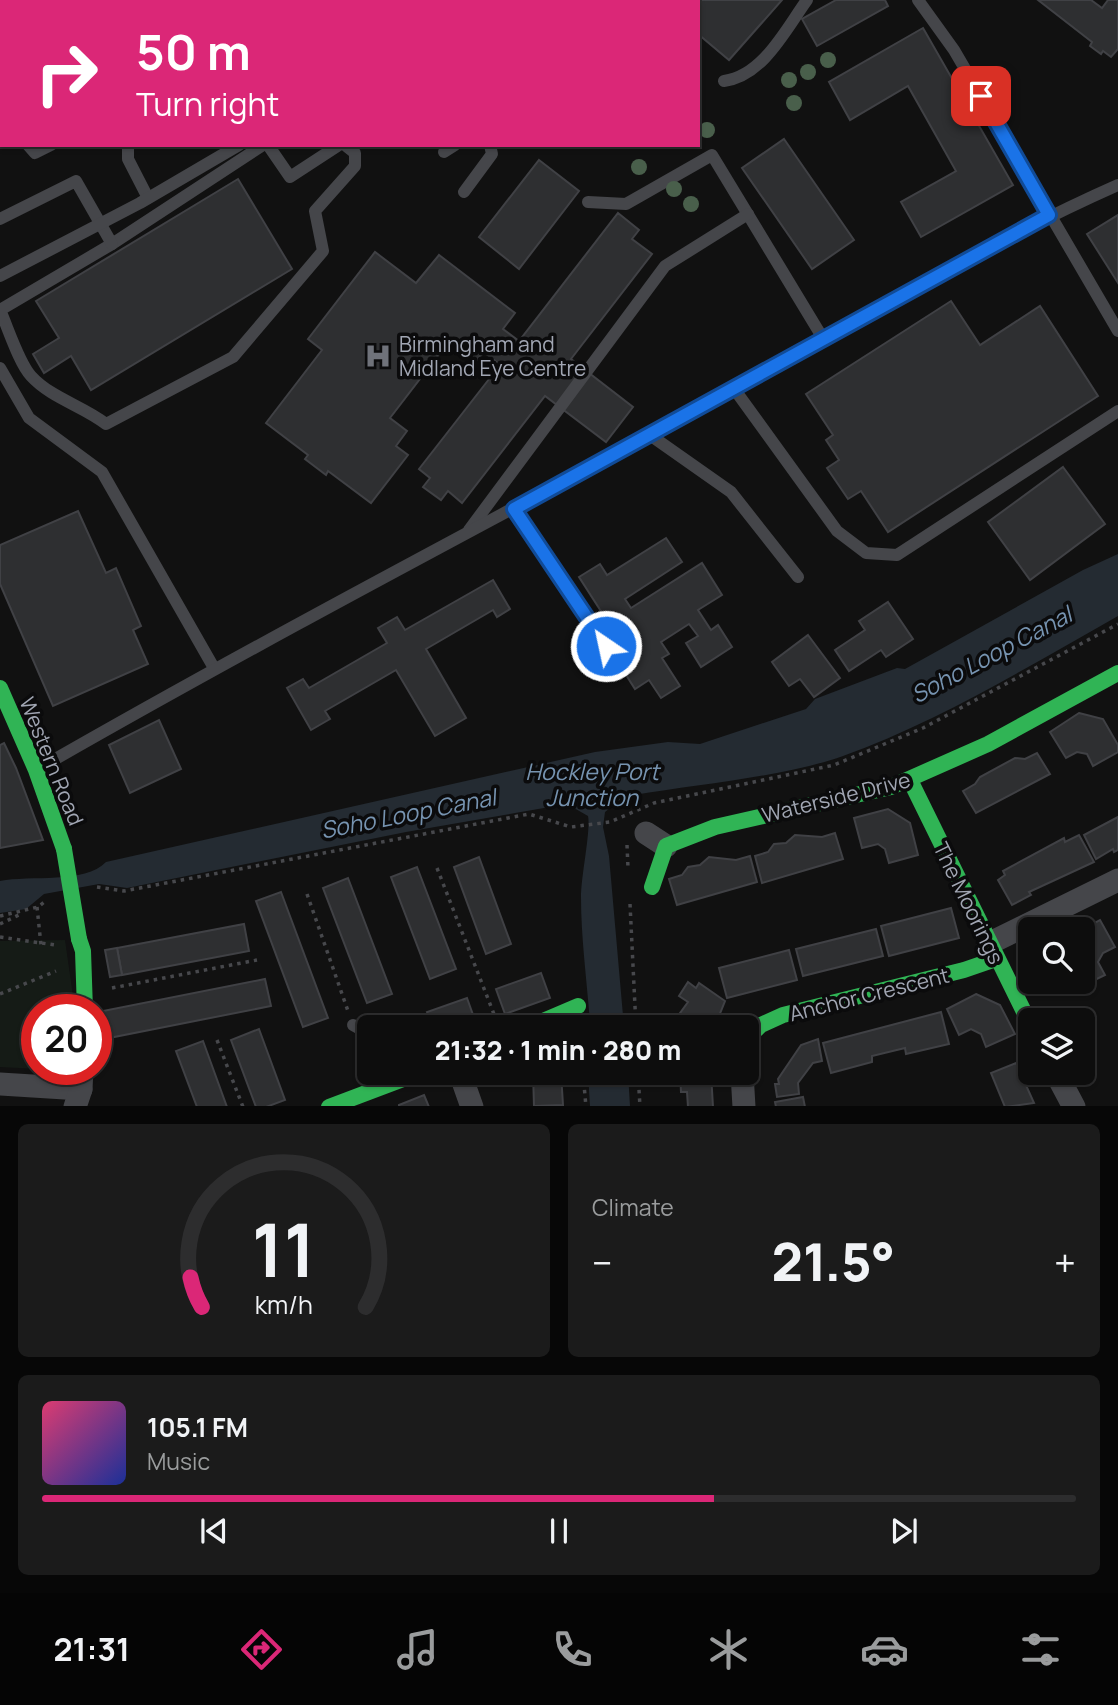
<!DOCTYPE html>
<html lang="en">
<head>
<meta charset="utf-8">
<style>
  body { margin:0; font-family:Manrope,sans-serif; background:#1b1b1b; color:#f1f3f6; height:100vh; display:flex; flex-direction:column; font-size:26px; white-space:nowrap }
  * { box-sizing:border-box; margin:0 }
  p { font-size:23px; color:#9a9c9d }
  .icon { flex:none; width:38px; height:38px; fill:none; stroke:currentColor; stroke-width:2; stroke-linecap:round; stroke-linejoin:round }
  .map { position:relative; height:1106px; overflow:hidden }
  .panel { display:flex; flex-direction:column; gap:18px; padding:18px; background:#070707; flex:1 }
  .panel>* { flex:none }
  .top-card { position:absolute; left:0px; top:0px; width:700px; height:147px; box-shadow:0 2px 5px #0004,0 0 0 2px #2d2d2e; background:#db2777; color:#fff; overflow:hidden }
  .controls { position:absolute; left:1018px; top:917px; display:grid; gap:14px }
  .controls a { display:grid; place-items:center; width:77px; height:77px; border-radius:10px; background:#0d0d0d; box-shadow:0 2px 5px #0004,0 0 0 2px #2d2d2e; font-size:35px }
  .speed { position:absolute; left:21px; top:994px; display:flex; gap:14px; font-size:35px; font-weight:700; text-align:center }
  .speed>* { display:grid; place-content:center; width:91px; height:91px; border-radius:50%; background:#0d0d0d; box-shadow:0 2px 5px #0004,0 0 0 2px #2d2d2e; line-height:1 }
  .speed .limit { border:10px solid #d22; background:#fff; color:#111 }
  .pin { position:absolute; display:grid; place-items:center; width:60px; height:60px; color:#fff; margin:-30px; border-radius:14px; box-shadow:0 4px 10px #0006 }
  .me { position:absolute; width:77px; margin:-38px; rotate:326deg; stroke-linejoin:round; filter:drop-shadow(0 0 5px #0008) }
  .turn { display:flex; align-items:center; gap:24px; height:147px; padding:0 21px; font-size:32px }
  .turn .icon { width:91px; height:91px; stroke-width:2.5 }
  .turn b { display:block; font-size:49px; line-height:60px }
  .big { font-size:52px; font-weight:800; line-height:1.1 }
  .panel .tile { flex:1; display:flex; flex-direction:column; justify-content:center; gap:10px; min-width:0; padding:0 24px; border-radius:10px; background:#1b1b1b }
  .panel .dial { align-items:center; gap:0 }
  .dial svg { height:182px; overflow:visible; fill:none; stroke:#2d2d2e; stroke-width:7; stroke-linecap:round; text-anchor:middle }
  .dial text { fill:#f1f3f6; stroke:none }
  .song { display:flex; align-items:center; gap:21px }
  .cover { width:84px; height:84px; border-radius:10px; background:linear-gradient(135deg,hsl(340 70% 55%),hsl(230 70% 35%)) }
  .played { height:7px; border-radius:4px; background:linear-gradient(90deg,#db2777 65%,#2d2d2e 65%) }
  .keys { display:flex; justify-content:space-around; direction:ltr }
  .heat { display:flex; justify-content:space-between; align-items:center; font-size:38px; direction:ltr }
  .panel .tiles { flex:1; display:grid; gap:18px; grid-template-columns:1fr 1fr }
  .tile:last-child { grid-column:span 2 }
  .trip { position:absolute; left:357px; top:1015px; width:402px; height:70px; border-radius:10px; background:#0d0d0d; box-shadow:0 2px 5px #0004,0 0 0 2px #2d2d2e; font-weight:800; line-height:70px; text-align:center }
  .menu { display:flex; height:112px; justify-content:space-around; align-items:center; background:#050505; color:#9a9c9d }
  .menu .icon { width:49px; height:49px }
  .menu .on { color:#db2777 }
  .menu b { font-size:32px; color:#f1f3f6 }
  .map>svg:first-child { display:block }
  .green { fill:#151b16 }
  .water { fill:#242b32 }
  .building { fill:#2e2f31; stroke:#404145; stroke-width:2 }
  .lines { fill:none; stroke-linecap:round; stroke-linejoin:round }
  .path { stroke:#47484c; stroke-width:3.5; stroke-dasharray:3.5 5; stroke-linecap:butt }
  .lane { stroke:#45464a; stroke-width:12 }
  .street { stroke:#45464a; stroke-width:23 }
  .fast { stroke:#30b455; stroke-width:16 }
  .fast-bridge { stroke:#30b455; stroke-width:16 }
  .tree { fill:#495f4b }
  .route-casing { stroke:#114b97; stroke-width:18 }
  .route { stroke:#1a73e8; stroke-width:12 }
  .labels { text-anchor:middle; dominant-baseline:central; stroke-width:7; stroke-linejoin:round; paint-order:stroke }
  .poi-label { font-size:21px; fill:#a1a6b3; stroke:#0b0b0c; text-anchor:start }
  .street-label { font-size:21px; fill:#a1a6b3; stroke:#0b0b0c }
  .water-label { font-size:23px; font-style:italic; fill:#7693b0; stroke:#0b0b0c }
</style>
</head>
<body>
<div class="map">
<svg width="1118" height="1107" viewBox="0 0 1118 1107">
  <rect width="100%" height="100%" fill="#111"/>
  <polygon class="green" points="65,940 75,1010 37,1010 37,1069 0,1067 0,941"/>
  <g class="water">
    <path d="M1118,554v62c-89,50 -178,105 -275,140 -60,21 -144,28 -209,39l-14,5 -15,12 -2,15 6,29 15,171h-36l2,-4c-3,-42 -9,-84 -9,-126 0,-21 10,-67 7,-81l-21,-12 -161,28 -279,56 -28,-4 -55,10 -18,15 -26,4v-32c30,-6 85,3 106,-19l489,-110 73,-10 32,2 106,-35 9,-10 82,-31 8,1 178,-99z"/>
    <polygon points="588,1073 628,1073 630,1106 590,1106"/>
  </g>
  <g class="building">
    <polygon points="660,0 782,0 729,60 698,34 698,2"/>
    <polygon points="836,0 885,0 888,6 817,46 802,19"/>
    <polygon points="1038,0 1091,0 1102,8 1108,0 1118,0 1118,49 1111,57 1103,51 1101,54 1090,46 1092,42"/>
    <polygon points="923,28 1013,185 921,237 901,202 956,171 908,86 850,120 829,82"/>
    <polygon points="784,139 854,240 812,269 742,168"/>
    <polygon points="539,160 579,191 519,269 479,237"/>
    <polygon points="238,179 292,269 91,390 71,356 44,373 33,354 59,338 36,301"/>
    <polygon points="618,213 639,230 632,239 652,254 571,359 633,407 606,442 545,396 462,503 448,491 441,500 423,487 430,478 419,469 500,365 484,352 477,360 450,340 390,418 407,431 396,446 408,455 371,503 328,471 326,475 305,459 308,455 266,423 322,350 308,339 375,252 416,283 439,255 515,313 503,329 519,341"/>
    <polygon points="1118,215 1118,283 1087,234"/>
    <polygon points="951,301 980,345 1040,306 1098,396 888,532 861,491 848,499 827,468 839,460 826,440 833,435 806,394"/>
    <polygon points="1063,467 1105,524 1030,580 988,522"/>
    <polygon points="78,511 106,573 116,568 141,626 133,630 148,664 53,706 0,584 0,545"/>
    <polygon points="666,538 682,562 625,599 631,608 702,563 722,595 698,610 711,630 718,625 732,647 701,667 686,643 698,636 689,624 661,642 669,654 662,658 680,686 661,698 649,680 635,689 602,637 613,630 579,577 600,564 607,575"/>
    <polygon points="493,580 510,609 497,617 493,610 426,649 466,718 435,736 396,670 325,711 330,719 311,730 287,688 303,679 309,688 387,643 378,628 397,617 405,630"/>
    <polygon points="888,602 913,639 886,657 881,650 849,671 835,650 865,630 859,621"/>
    <polygon points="808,635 840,678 814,697 800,679 789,686 772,662"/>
    <polygon points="1079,713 1103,719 1118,745 1118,752 1093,766 1087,754 1077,752 1066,758 1050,732"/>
    <polygon points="159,720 181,769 130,793 109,745"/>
    <polygon points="4,743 16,768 43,840 0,848 0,745"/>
    <polygon points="1037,753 1050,774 976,813 963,791 975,784 980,777 1015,758 1025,759"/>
    <polygon points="888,809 910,823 918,855 889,863 885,849 878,844 862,848 854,818"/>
    <polygon points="1118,817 1118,850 1114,852 1113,849 1096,859 1084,835"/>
    <polygon points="835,833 843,859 762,883 755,856 768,852 774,844 786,843 795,835 822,837"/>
    <polygon points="1079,835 1094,862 1029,892 1031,895 1012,905 998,880 1005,875 1003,871 1064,838 1065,842"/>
    <polygon points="750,856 757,882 677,905 669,879 682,875 688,867 700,865 709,857 736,860"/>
    <polygon points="479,857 511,944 486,954 454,867"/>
    <polygon points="417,867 456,969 430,979 391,877"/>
    <polygon points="348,878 392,994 367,1003 323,888"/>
    <polygon points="281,892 328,1018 303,1027 256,901"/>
    <polygon points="951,908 959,938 889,956 881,926"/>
    <polygon points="1100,920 1115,947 1103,953 1098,962 1105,975 1078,988 1074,982 1083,982 1083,929"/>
    <polygon points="244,924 249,951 122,975 117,948"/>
    <polygon points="876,929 883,956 803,976 796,949"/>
    <polygon points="117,948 122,975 110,977 105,950"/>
    <polygon points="789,950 797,980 727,998 719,968"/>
    <polygon points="541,973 550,998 505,1014 496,989"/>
    <polygon points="265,979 271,1006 109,1038 103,1011"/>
    <polygon points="688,982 696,988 699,983 725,1001 717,1021 709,1027 685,1027 675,1020 688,1002 679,996"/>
    <polygon points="976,994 1000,1005 1015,1034 986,1047 981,1034 971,1029 959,1035 947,1009"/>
    <polygon points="467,998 477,1026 433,1027 427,1012"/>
    <polygon points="941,1012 949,1044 906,1054 905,1048 872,1056 872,1062 831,1073 823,1043"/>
    <polygon points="259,1029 285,1100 266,1107 256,1107 231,1040"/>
    <polygon points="818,1039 822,1061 813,1063 798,1083 799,1094 777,1097 775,1084 779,1084 778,1079 801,1045"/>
    <polygon points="203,1041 227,1107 197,1107 176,1051"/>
    <polygon points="1016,1063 1034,1103 1005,1107 991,1073"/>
    <polygon points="533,1073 561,1073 563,1105 534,1106"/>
    <polygon points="680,1073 711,1073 713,1107 688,1107 687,1092 681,1092"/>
    <polygon points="424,1095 429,1107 399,1107 399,1105"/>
    <polygon points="803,1097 805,1107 776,1107 775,1102"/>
  </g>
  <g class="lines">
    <g class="path">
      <polyline points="627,845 628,868"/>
      <polyline points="437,868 499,1027"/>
      <polyline points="97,887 124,891 529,814 571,827 610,822 654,803 834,765 923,728 1118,624"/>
      <polyline points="307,894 348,1011"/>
      <polyline points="630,904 636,1027"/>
      <polyline points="37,907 41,945"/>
      <polyline points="0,916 38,907 47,900"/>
      <polyline points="0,924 23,913"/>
      <polyline points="0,937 55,945"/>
      <polyline points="112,988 257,960"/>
      <polyline points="0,994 56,971"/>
      <polyline points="217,1040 243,1107"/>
      <polyline points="583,1073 586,1107"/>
      <polyline points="638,1073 640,1107"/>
    </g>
    <g class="lane">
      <polyline points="247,0 248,2"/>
      <polyline points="325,0 327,2"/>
      <polyline points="463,0 464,2"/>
      <polyline points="918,0 954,50 1118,331"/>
      <polyline points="0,1 2,4"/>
      <polyline points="420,2 422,0"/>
      <polyline points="498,2 501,0"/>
      <polyline points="0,23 2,22"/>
      <path d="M724,81c39,-5 62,-52 83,-81"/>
      <polyline points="0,99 2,102"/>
      <polyline points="28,145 35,153 51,145"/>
      <polyline points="128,145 128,159 148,198"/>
      <path d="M263,145l-151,99 -112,66c8,18 19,53 31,66 20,22 52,30 75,48l127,-67 90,-106 -8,-40 40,-45v-13l-10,-8"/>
      <polyline points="268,145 290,177 339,145"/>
      <polyline points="444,152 455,145"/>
      <polyline points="464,192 492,154 490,145"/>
      <polyline points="588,202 626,204 712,155 824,340"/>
      <polyline points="0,219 76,181 112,244"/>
      <polyline points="0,276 140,203 239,145"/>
      <polyline points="0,368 29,418 102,472 214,668"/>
      <polyline points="735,390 837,531 866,553 897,555 1118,411"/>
      <polyline points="650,435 731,492 798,577"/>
      <polyline points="514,508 606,646"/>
      <polyline points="469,530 665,266 748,214"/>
      <path d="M38,769c228,-131 462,-253 694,-378 128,-69 252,-147 386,-206"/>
      <polyline points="353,1025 369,1034"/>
    </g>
    <g class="street">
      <polyline points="646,833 666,846"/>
      <polyline points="988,944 1118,880"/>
      <polyline points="460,1073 472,1107"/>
      <polyline points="742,1073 744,1107"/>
      <polyline points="1056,1073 1074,1107"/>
      <polyline points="0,1084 81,1089"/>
      <polyline points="75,1107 81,1089 82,1069"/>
    </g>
    <g class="fast">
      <polyline points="0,688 36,770 64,849"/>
      <polyline points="910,780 1031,1026"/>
      <polyline points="652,887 666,846 715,827 891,787 988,744 1118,673"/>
      <polyline points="79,939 83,951 85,1010"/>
      <polyline points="529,1027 578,1006"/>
      <polyline points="747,1038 761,1025 783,1015 964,970 996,959"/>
      <polyline points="329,1107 419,1073"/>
    </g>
    <polyline class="fast-bridge" points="64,849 79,939"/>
  </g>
  <g class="tree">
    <circle cx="828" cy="60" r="8"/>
    <circle cx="808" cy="72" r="8"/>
    <circle cx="789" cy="80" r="8"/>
    <circle cx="794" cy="103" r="8"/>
    <circle cx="707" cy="130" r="8"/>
    <circle cx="639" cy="167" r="8"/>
    <circle cx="674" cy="189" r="8"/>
    <circle cx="691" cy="204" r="8"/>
  </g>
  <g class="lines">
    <g class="route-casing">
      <polyline id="route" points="606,646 514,509 1049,215 981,96"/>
    </g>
    <use href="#route" class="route"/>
  </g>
  <defs>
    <g id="hospital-bare" transform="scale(2.1)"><path d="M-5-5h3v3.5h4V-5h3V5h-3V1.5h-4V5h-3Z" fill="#6f727a" stroke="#0b0b0c" stroke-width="2.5" paint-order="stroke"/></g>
  </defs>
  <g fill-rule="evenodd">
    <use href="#hospital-bare" x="378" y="356"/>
  </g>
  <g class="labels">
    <g class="poi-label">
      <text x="399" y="344">Birmingham and<tspan x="399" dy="24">Midland Eye Centre</tspan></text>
    </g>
    <g class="street-label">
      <text transform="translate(52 761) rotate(68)">Western Road</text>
      <text transform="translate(836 797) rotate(-14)">Waterside Drive</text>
      <text transform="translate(969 903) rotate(64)">The Moorings</text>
      <text transform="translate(869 994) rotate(-14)">Anchor Crescent</text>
    </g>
    <g class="water-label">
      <text transform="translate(991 654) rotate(-28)">Soho Loop Canal</text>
      <text x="592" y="771">Hockley Port<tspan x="592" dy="26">Junction</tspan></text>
      <text transform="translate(408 813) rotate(-11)">Soho Loop Canal</text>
    </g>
  </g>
</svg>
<div class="controls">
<a><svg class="icon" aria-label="search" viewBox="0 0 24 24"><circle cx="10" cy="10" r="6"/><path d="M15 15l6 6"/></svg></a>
<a><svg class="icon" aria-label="layers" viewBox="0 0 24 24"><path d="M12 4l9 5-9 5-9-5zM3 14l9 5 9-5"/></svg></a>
</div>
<div class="speed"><div class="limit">20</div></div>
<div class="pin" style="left:981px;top:96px;background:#d93025"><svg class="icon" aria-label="arrive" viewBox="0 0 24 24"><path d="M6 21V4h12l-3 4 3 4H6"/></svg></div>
<svg class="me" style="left:606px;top:646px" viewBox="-20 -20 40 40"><circle r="17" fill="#1a73e8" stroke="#fff" stroke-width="3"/><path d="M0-11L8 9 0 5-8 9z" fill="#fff"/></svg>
<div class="trip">21:32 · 1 min · 280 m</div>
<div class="top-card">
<div class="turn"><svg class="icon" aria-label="right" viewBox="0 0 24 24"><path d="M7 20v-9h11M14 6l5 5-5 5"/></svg><div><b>50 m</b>Turn right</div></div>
</div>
</div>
<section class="panel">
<div class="tiles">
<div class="tile dial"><svg viewBox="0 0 100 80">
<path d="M14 69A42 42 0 1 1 86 69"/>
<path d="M14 69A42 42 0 0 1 9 56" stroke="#db2777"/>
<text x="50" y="56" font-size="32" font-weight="700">11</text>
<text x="50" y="72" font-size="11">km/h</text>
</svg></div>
<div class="tile"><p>Climate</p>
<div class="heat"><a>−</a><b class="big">21.5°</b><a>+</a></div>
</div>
<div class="tile">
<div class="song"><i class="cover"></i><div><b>105.1 FM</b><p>Music</p></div></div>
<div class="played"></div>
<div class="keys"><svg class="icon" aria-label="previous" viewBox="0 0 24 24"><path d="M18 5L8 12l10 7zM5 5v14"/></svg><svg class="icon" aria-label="pause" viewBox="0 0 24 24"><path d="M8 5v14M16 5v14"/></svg><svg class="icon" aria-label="next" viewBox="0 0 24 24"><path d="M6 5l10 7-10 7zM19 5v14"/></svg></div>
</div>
</div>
</section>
<nav class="menu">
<b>21:31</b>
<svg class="icon on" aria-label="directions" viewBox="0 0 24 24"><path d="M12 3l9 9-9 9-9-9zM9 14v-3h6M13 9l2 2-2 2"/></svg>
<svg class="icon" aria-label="music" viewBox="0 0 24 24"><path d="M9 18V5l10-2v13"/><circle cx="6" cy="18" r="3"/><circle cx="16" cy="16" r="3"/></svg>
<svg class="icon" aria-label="phone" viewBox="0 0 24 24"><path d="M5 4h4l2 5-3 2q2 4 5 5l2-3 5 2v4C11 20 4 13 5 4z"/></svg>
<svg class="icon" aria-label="climate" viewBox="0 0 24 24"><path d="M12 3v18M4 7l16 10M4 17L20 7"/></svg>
<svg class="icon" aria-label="car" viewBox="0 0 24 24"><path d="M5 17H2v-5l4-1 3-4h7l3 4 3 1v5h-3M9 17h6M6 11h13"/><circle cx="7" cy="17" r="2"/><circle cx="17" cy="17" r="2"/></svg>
<svg class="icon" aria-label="filters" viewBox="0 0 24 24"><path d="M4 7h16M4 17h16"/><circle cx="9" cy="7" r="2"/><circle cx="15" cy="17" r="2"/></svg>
</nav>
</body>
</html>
